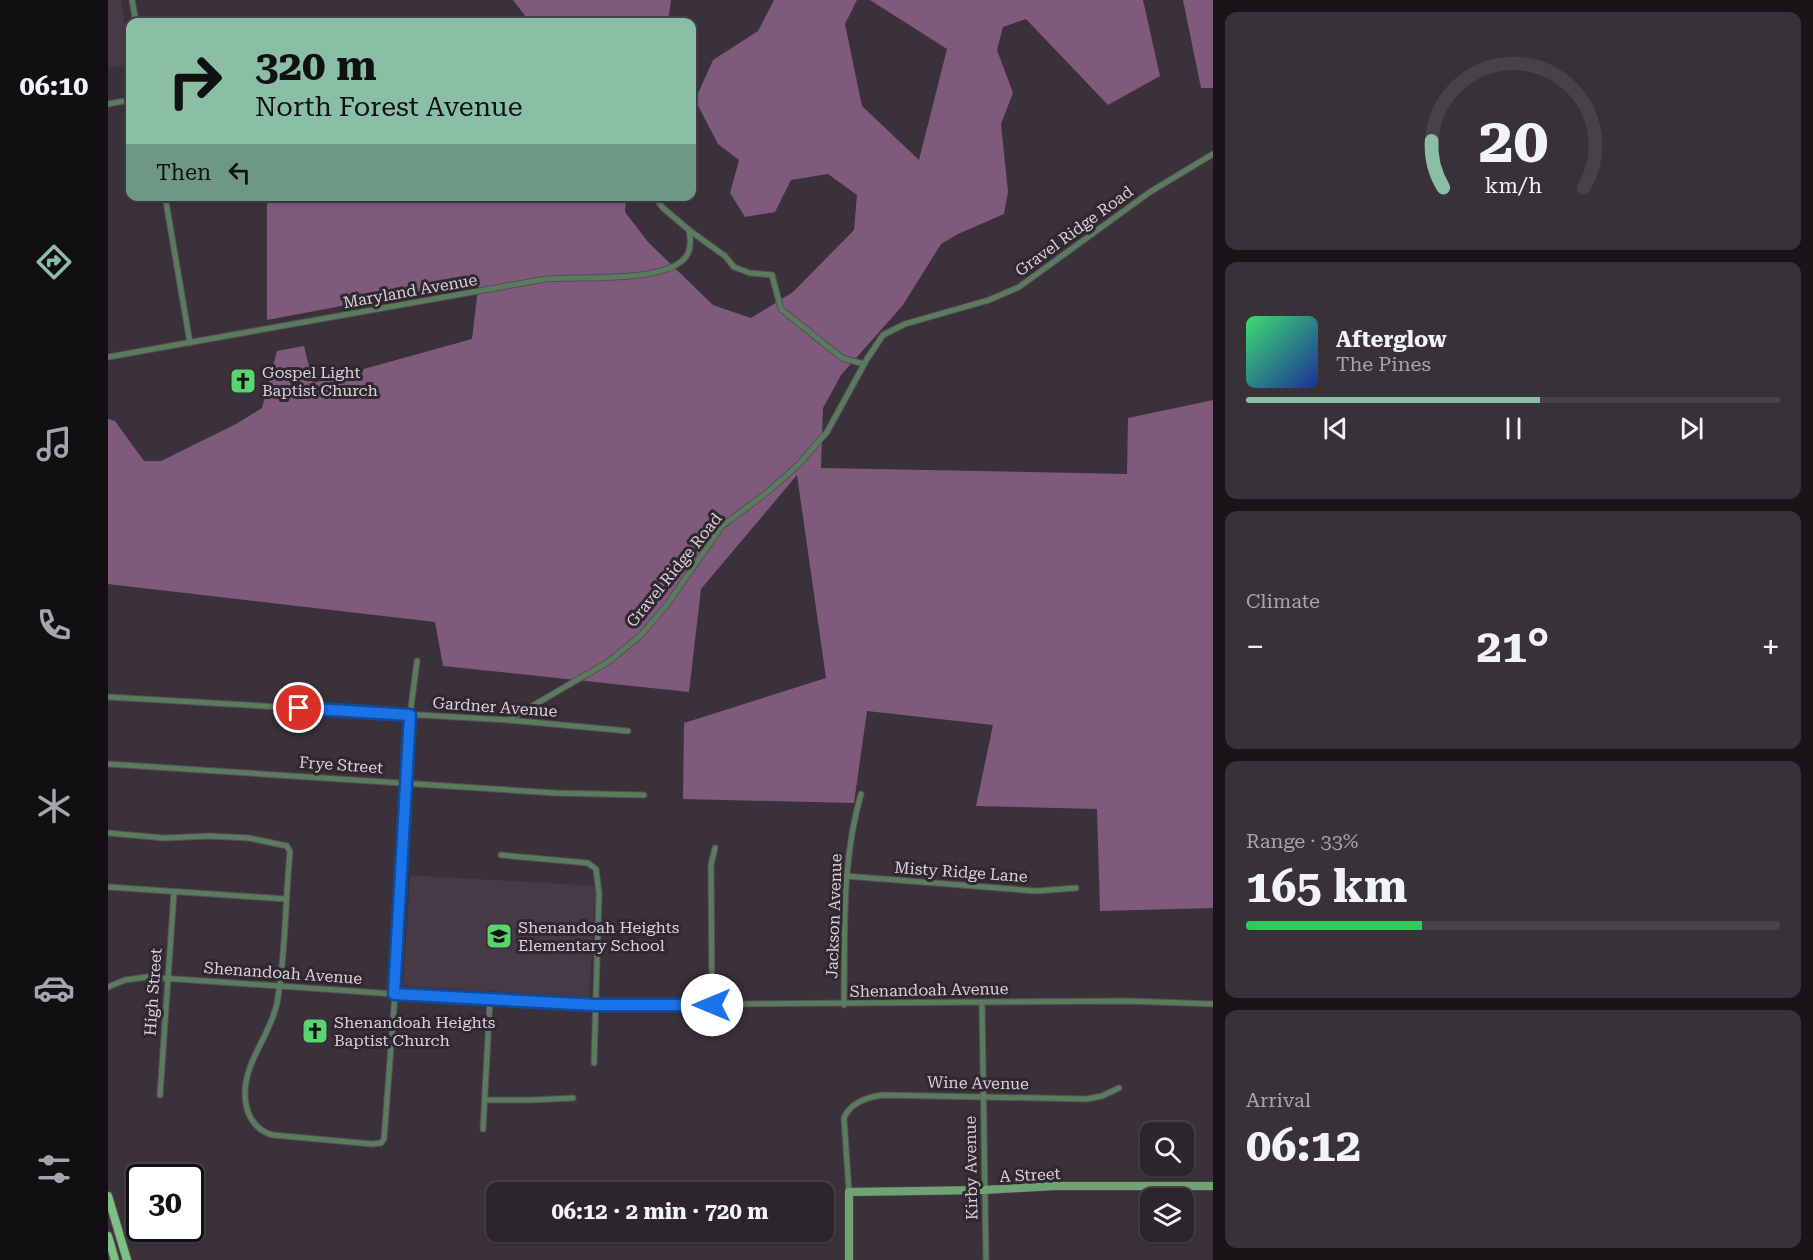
<!DOCTYPE html>
<html lang="en">
<head>
<meta charset="utf-8">
<style>
  body { margin:0; font-family:"Roboto Serif",serif; background:#383138; color:#f1f3f6; height:100vh; display:flex; flex-direction:column; font-size:22px; white-space:nowrap }
  * { box-sizing:border-box; margin:0 }
  p { font-size:20px; color:#a6a5a9 }
  .icon { flex:none; width:33px; height:33px; fill:none; stroke:currentColor; stroke-width:2; stroke-linecap:round; stroke-linejoin:round }
  .map { position:relative; flex:1; overflow:hidden }
  .drawer { display:flex; flex-direction:column; gap:12px; padding:12px; background:#181418; width:600px }
  .drawer>* { flex:none }
  .top-card { position:absolute; left:18px; top:18px; width:570px; height:183px; border-radius:12px; box-shadow:0 2px 4px #0004,0 0 0 2px #484248; background:#8abfa5; color:#111; overflow:hidden }
  .controls { position:absolute; left:1032px; top:1122px; display:grid; gap:12px }
  .controls a { display:grid; place-items:center; width:54px; height:54px; border-radius:12px; background:#2c252c; box-shadow:0 2px 4px #0004,0 0 0 2px #484248; font-size:30px }
  .speed { position:absolute; left:18px; top:1164px; display:flex; gap:12px; font-size:30px; font-weight:700; text-align:center }
  .speed>* { display:grid; place-content:center; width:78px; height:78px; border-radius:50%; background:#2c252c; box-shadow:0 2px 4px #0004,0 0 0 2px #484248; line-height:1 }
  .speed .limit { border:3px solid #111; border-radius:9px; background:#fff; color:#111 }
  .pin { position:absolute; display:grid; place-items:center; width:51px; height:51px; color:#fff; margin:-26px; border:3px solid #fff; border-radius:50%; box-shadow:0 2px 6px #0007 }
  .me { position:absolute; width:66px; margin:-33px; rotate:270deg; stroke-linejoin:round; filter:drop-shadow(0 0 4px #0008) }
  .turn { display:flex; align-items:center; gap:21px; height:126px; padding:0 30px; font-size:27px }
  .turn .icon { width:78px; height:78px; stroke-width:2.5 }
  .turn b { display:block; font-size:42px; line-height:51px }
  .then { display:flex; align-items:center; height:57px; padding:0 30px; background:#0003; gap:12px; font-size:22px }
  .big { font-size:45px; font-weight:700; line-height:1.1 }
  .drawer .widget { flex:1; display:flex; flex-direction:column; justify-content:center; gap:9px; min-width:0; padding:0 21px; border-radius:12px; background:#383138 }
  .drawer .dial { align-items:center; gap:0 }
  .dial svg { height:156px; overflow:visible; fill:none; stroke:#484248; stroke-width:7; stroke-linecap:round; text-anchor:middle }
  .dial text { fill:#f1f3f6; stroke:none }
  .song { display:flex; align-items:center; gap:18px }
  .cover { width:72px; height:72px; border-radius:9px; background:linear-gradient(135deg,hsl(140 70% 55%),hsl(230 70% 35%)) }
  .played { height:6px; border-radius:3px; background:linear-gradient(90deg,#8abfa5 55%,#484248 55%) }
  .keys { display:flex; justify-content:space-around; direction:ltr }
  .heat { display:flex; justify-content:space-between; align-items:center; font-size:33px; direction:ltr }
  .charge { height:9px; border-radius:4px; background:linear-gradient(90deg,#34c759 33%,#484248 0) }
  .trip { position:absolute; left:378px; top:1182px; width:348px; height:60px; border-radius:12px; background:#2c252c; box-shadow:0 2px 4px #0004,0 0 0 2px #484248; font-weight:700; line-height:60px; text-align:center }
  main { display:flex; flex:1; min-height:0 }
  .menu { display:flex; flex-direction:column; width:108px; justify-content:space-around; align-items:center; background:#120f12; color:#a6a5a9 }
  .menu .icon { width:42px; height:42px }
  .menu .active { color:#8abfa5 }
  .menu b { font-size:27px; color:#f1f3f6 }
  .map>svg:first-child { display:block }
  .built { fill:#483947 }
  .forest { fill:#7f5a7c }
  .lines { fill:none; stroke-linecap:round; stroke-linejoin:round }
  .street-casing { stroke:#574e56; stroke-width:7 }
  .secondary-casing { stroke:#574e56; stroke-width:9 }
  .primary-casing { stroke:#574e56; stroke-width:10 }
  .street { stroke:#5b7b5e; stroke-width:5 }
  .secondary { stroke:#6fa374; stroke-width:8 }
  .primary { stroke:#7dc185; stroke-width:8 }
  .route-casing { stroke:#114b97; stroke-width:15 }
  .route { stroke:#1a73e8; stroke-width:10 }
  .labels { text-anchor:middle; dominant-baseline:central; stroke-width:6; stroke-linejoin:round; paint-order:stroke }
  .street-label { font-size:16px; fill:#d9d3d8; stroke:#312730 }
  .poi-label { font-size:16px; fill:#d9d3d8; stroke:#312730; text-anchor:start }
</style>
</head>
<body>
<main>
<nav class="menu">
<b>06:10</b>
<svg class="icon active" aria-label="directions" viewBox="0 0 24 24"><path d="M12 3l9 9-9 9-9-9zM9 14v-3h6M13 9l2 2-2 2"/></svg>
<svg class="icon" aria-label="music" viewBox="0 0 24 24"><path d="M9 18V5l10-2v13"/><circle cx="6" cy="18" r="3"/><circle cx="16" cy="16" r="3"/></svg>
<svg class="icon" aria-label="phone" viewBox="0 0 24 24"><path d="M5 4h4l2 5-3 2q2 4 5 5l2-3 5 2v4C11 20 4 13 5 4z"/></svg>
<svg class="icon" aria-label="climate" viewBox="0 0 24 24"><path d="M12 3v18M4 7l16 10M4 17L20 7"/></svg>
<svg class="icon" aria-label="car" viewBox="0 0 24 24"><path d="M5 17H2v-5l4-1 3-4h7l3 4 3 1v5h-3M9 17h6M6 11h13"/><circle cx="7" cy="17" r="2"/><circle cx="17" cy="17" r="2"/></svg>
<svg class="icon" aria-label="filters" viewBox="0 0 24 24"><path d="M4 7h16M4 17h16"/><circle cx="9" cy="7" r="2"/><circle cx="15" cy="17" r="2"/></svg>
</nav>
<div class="map">
<svg width="1105" height="1260" viewBox="0 0 1105 1260">
  <rect width="100%" height="100%" fill="#3b313a"/>
  <g class="built">
    <polygon points="0,0 13,0 22,52 22,64 0,68"/>
    <polygon points="302,875 488,886 481,997 295,986"/>
  </g>
  <g class="forest">
    <polygon points="405,0 563,0 560,22 422,22"/>
    <polygon points="666,0 749,0 737,24 754,106 811,160 839,49 762,0 1035,0 1052,76 1000,105 918,19 895,27 889,50 905,93 893,124 900,192 896,214 850,234 833,244 795,305 733,375 715,408 713,468 1019,474 1020,418 1105,400 1105,908 992,911 989,809 868,806 885,725 759,711 746,803 575,799 576,723 718,678 689,475 593,589 581,692 335,666 327,622 0,584 0,419 7,421 36,461 53,461 128,424 154,408 169,351 196,346 205,383 364,339 371,280 159,320 159,197 518,197 517,212 540,242 605,305 643,318 685,292 746,230 749,195 720,174 683,180 667,212 637,217 622,193 631,160 610,144 587,100 605,60 650,31"/>
    <polygon points="1075,0 1105,0 1105,88 1093,88"/>
  </g>
  <g class="lines">
    <g class="street-casing">
      <g id="street">
        <polyline points="24,0 28,22"/>
        <polyline points="0,104 22,100"/>
        <polyline points="57,196 82,343"/>
        <polyline points="546,196 555,208 581,230 617,256 626,267 642,273 664,275 673,309 734,358 756,364"/>
        <path d="M0,357l438,-78c33,-3 112,4 137,-19 8,-7 8,-20 6,-30"/>
        <polyline points="0,697 400,720 520,731"/>
        <polyline points="400,720 500,662 532,636 558,606 614,526 662,490 690,465 719,432 759,359 775,335 797,324 881,300 911,287 1042,192 1105,154"/>
        <polyline points="0,764 447,793 536,795"/>
        <path d="M0,833l56,5 45,-2 40,2 38,8 3,6c-5,50 -4,102 -13,151 -6,31 -32,58 -32,90 0,19 8,37 28,42l99,9 9,-1 3,-4 11,-145 15,-279 7,-54"/>
        <polyline points="393,855 480,863 488,869 491,893 486,1063"/>
        <polyline points="737,876 928,891 968,888"/>
        <polyline points="0,887 178,899"/>
        <polyline points="0,987 17,980 39,977 287,994 488,1005 1020,1001 1105,1004"/>
        <polyline points="874,1003 878,1260"/>
        <polyline points="604,1005 603,865 607,848"/>
        <path d="M736,1005c1,-71 -3,-142 17,-211"/>
        <polyline points="52,1095 66,892"/>
        <polyline points="377,1100 424,1100 465,1098"/>
        <polyline points="375,1129 382,1000"/>
        <path d="M741,1192l-5,-74c6,-15 24,-21 39,-23l204,4 15,-3 17,-8"/>
      </g>
    </g>
    <g class="secondary-casing">
      <polyline id="secondary" points="741,1260 741,1192 876,1190 947,1186 1105,1186"/>
    </g>
    <g class="primary-casing">
      <g id="primary">
        <polyline points="0,1196 19,1260"/>
        <polyline points="0,1236 7,1260"/>
      </g>
    </g>
    <use href="#street" class="street"/>
    <use href="#secondary" class="secondary"/>
    <use href="#primary" class="primary"/>
  </g>
  <g class="lines">
    <g class="route-casing">
      <polyline id="route" points="191,708 302,715 286,994 488,1005 604,1005"/>
    </g>
    <use href="#route" class="route"/>
  </g>
  <defs>
    <g id="church-square" transform="scale(1.35)"><rect x="-9" y="-9" width="18" height="18" rx="4" fill="#59d56f" stroke="#312730"/><path d="M-1.2-6h2.4v3.5h3.3v2.4h-3.3V6h-2.4V-.1h-3.3v-2.4h3.3Z" fill="#111"/></g>
    <g id="school-square" transform="scale(1.35)"><rect x="-9" y="-9" width="18" height="18" rx="4" fill="#59d56f" stroke="#312730"/><path d="M0-5L7-2L0 1L-7-2ZM-4 1L0 2.5L4 1V4Q0 6-4 4Z" fill="#111"/></g>
  </defs>
  <g fill-rule="evenodd">
    <use href="#church-square" x="135" y="381"/>
    <use href="#school-square" x="391" y="936"/>
    <use href="#church-square" x="207" y="1031"/>
  </g>
  <g class="labels">
    <g class="street-label">
      <text transform="translate(966 231) rotate(-36)">Gravel Ridge Road</text>
      <text transform="translate(302 291) rotate(-10)">Maryland Avenue</text>
      <text transform="translate(566 570) rotate(-51)">Gravel Ridge Road</text>
      <text transform="translate(387 707) rotate(4)">Gardner Avenue</text>
      <text transform="translate(233 765) rotate(4)">Frye Street</text>
      <text transform="translate(853 872) rotate(4)">Misty Ridge Lane</text>
      <text transform="translate(726 916) rotate(-88)">Jackson Avenue</text>
      <text transform="translate(175 973) rotate(4)">Shenandoah Avenue</text>
      <text transform="translate(821 990) rotate(-1)">Shenandoah Avenue</text>
      <text transform="translate(45 992) rotate(-86)">High Street</text>
      <text transform="translate(870 1083) rotate(1)">Wine Avenue</text>
      <text transform="translate(863 1168) rotate(-91)">Kirby Avenue</text>
      <text transform="translate(922 1175) rotate(-3)">A Street</text>
    </g>
    <g class="poi-label">
      <text x="154" y="372">Gospel Light<tspan x="154" dy="18">Baptist Church</tspan></text>
      <text x="410" y="927">Shenandoah Heights<tspan x="410" dy="18">Elementary School</tspan></text>
      <text x="226" y="1022">Shenandoah Heights<tspan x="226" dy="18">Baptist Church</tspan></text>
    </g>
  </g>
</svg>
<div class="controls">
<a><svg class="icon" aria-label="search" viewBox="0 0 24 24"><circle cx="10" cy="10" r="6"/><path d="M15 15l6 6"/></svg></a>
<a><svg class="icon" aria-label="layers" viewBox="0 0 24 24"><path d="M12 4l9 5-9 5-9-5zM3 14l9 5 9-5"/></svg></a>
</div>
<div class="speed"><div class="limit">30</div></div>
<div class="pin" style="left:191px;top:708px;background:#d93025"><svg class="icon" aria-label="arrive" viewBox="0 0 24 24"><path d="M6 21V4h12l-3 4 3 4H6"/></svg></div>
<svg class="me" style="left:604px;top:1005px" viewBox="-20 -20 40 40"><circle r="19" fill="#fff"/><path d="M0-13L10 11 0 6-10 11z" fill="#1a73e8"/></svg>
<div class="trip">06:12 · 2 min · 720 m</div>
<div class="top-card">
<div class="turn"><svg class="icon" aria-label="right" viewBox="0 0 24 24"><path d="M7 20v-9h11M14 6l5 5-5 5"/></svg><div><b>320 m</b>North Forest Avenue</div></div>
<div class="then">Then<svg class="icon" aria-label="left" viewBox="0 0 24 24"><path d="M17 20v-9H6M10 6l-5 5 5 5"/></svg></div>
</div>
</div>
<section class="drawer">
<div class="widget dial"><svg viewBox="0 0 100 80">
<path d="M14 69A42 42 0 1 1 86 69"/>
<path d="M14 69A42 42 0 0 1 8 45" stroke="#8abfa5"/>
<text x="50" y="56" font-size="32" font-weight="700">20</text>
<text x="50" y="72" font-size="11">km/h</text>
</svg></div>
<div class="widget">
<div class="song"><i class="cover"></i><div><b>Afterglow</b><p>The Pines</p></div></div>
<div class="played"></div>
<div class="keys"><svg class="icon" aria-label="previous" viewBox="0 0 24 24"><path d="M18 5L8 12l10 7zM5 5v14"/></svg><svg class="icon" aria-label="pause" viewBox="0 0 24 24"><path d="M8 5v14M16 5v14"/></svg><svg class="icon" aria-label="next" viewBox="0 0 24 24"><path d="M6 5l10 7-10 7zM19 5v14"/></svg></div>
</div>
<div class="widget"><p>Climate</p>
<div class="heat"><a>−</a><b class="big">21°</b><a>+</a></div>
</div>
<div class="widget"><p>Range · 33%</p><b class="big">165 km</b><div class="charge"></div></div>
<div class="widget"><p>Arrival</p><b class="big">06:12</b></div>
</section>
</main>
</body>
</html>
